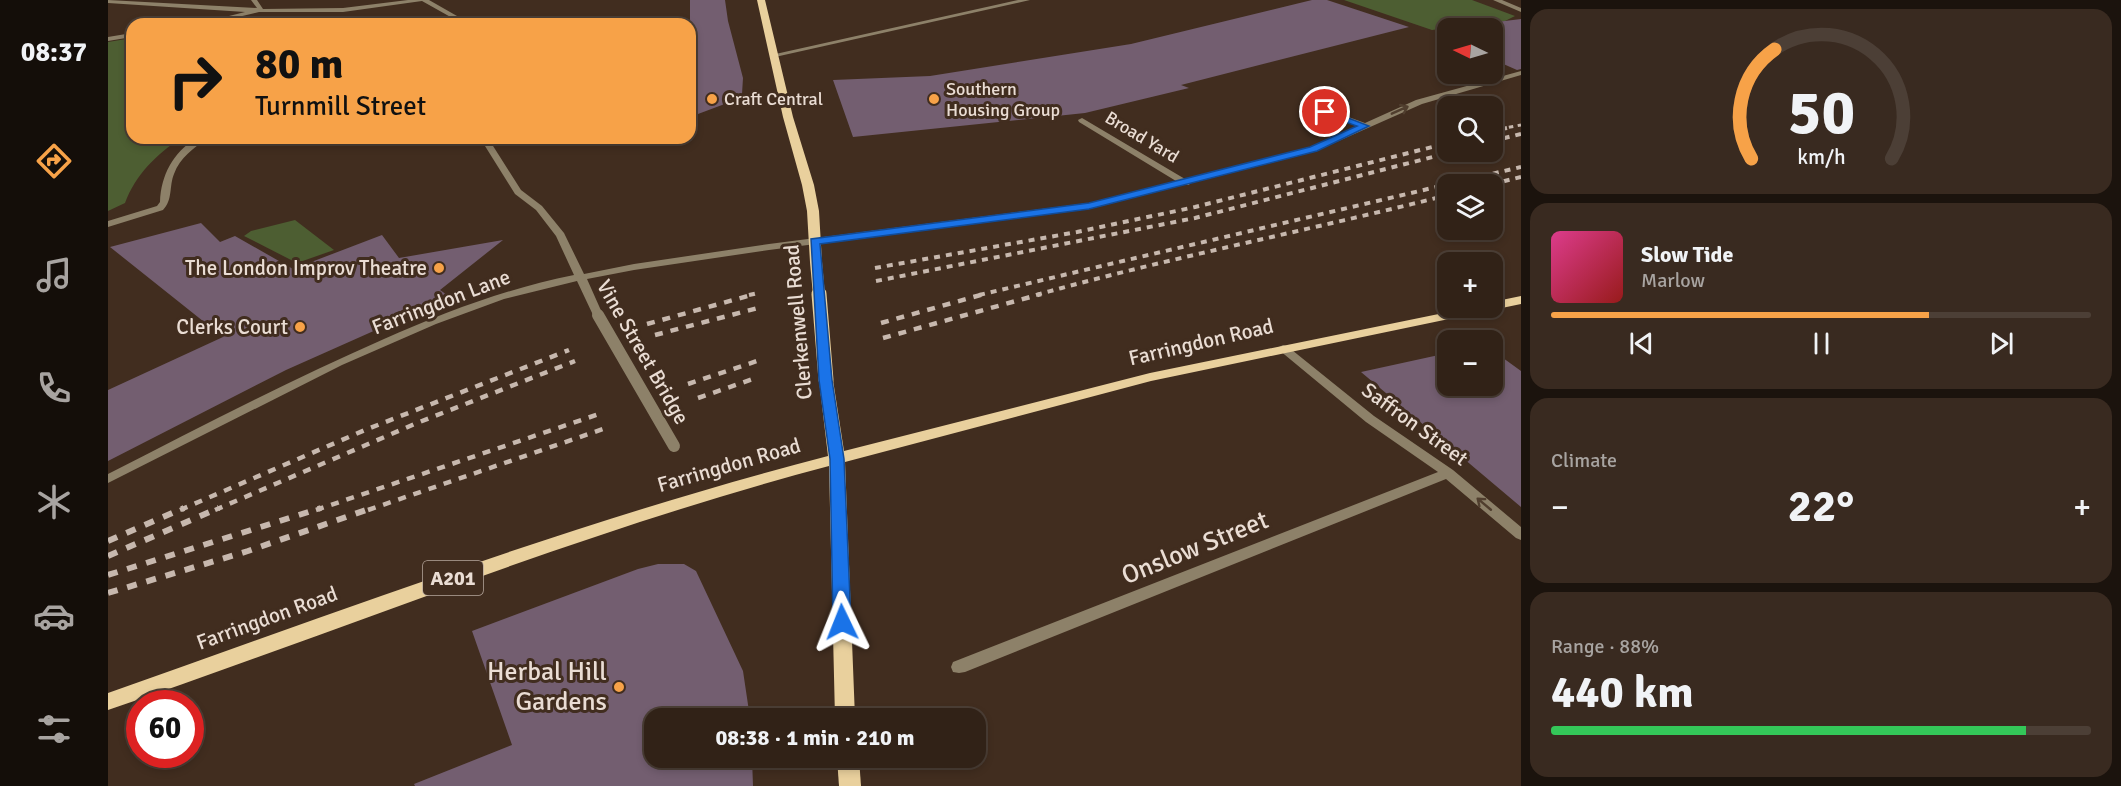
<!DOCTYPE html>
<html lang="en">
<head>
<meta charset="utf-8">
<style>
  body { margin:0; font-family:Signika,sans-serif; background:#392a20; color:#f1f3f6; height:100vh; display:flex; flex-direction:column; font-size:22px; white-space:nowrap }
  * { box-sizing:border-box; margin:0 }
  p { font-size:20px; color:#a8a4a1 }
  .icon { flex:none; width:33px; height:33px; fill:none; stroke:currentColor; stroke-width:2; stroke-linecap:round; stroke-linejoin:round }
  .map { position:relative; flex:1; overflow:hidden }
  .side { display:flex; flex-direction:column; gap:9px; padding:9px; background:#1b130d; width:600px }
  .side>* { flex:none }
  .guide { position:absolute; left:18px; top:18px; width:570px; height:126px; border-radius:18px; box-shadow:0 3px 9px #0003,0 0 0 2px #4c3f36; background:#f7a248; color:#111; overflow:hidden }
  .needle { width:39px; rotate:275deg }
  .fabs { position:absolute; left:1329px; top:18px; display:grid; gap:12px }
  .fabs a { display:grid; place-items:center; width:66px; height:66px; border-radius:12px; background:#312217; box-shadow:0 3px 9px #0003,0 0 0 2px #4c3f36; font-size:30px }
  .speed { position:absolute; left:18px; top:690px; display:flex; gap:12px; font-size:30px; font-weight:700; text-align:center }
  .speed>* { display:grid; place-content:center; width:78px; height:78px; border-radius:50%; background:#312217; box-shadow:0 3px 9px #0003,0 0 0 2px #4c3f36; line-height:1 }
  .speed .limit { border:9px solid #d22; background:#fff; color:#111 }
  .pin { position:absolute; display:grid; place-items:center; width:51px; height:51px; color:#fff; margin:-26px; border:3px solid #fff; border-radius:50%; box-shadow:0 2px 6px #0007 }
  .me { position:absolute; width:66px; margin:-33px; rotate:358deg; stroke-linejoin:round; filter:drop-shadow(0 0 4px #0008) }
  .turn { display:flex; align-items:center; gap:21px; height:126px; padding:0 30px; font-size:27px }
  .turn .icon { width:78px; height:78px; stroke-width:2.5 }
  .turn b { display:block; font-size:42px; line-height:51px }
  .big { font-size:45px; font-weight:800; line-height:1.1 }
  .side .tile { flex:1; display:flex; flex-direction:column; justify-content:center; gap:9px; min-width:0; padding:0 21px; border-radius:18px; background:#392a20 }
  .side .dial { align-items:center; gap:0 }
  .dial svg { height:156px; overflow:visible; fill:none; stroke:#4c3f36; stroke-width:7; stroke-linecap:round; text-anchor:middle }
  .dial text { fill:#f1f3f6; stroke:none }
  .song { display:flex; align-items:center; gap:18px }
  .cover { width:72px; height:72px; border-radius:9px; background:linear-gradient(135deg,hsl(330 70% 55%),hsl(0 70% 35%)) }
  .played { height:6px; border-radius:3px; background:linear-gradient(90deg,#f7a248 70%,#4c3f36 70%) }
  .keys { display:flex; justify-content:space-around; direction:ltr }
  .heat { display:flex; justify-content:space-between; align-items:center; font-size:33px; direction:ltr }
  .charge { height:9px; border-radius:4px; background:linear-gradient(90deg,#34c759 88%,#4c3f36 0) }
  .trip { position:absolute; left:536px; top:708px; width:342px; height:60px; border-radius:18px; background:#312217; box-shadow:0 3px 9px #0003,0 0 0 2px #4c3f36; font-weight:800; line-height:60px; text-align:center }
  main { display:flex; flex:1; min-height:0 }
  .tab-bar { display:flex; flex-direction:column; width:108px; justify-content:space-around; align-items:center; background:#140e09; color:#a8a4a1 }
  .tab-bar .icon { width:42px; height:42px }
  .tab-bar .active { color:#f7a248 }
  .tab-bar b { font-size:27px; color:#f1f3f6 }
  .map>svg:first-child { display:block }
  .green { fill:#4d5e32 }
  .building { fill:#735e70 }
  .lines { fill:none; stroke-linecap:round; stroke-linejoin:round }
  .street { fill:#8d8169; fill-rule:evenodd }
  .primary { fill:#e9d09d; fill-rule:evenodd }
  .rail-far3 { stroke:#c7b8ae; stroke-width:3; stroke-dasharray:4.5 4.5; stroke-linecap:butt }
  .rail-far2 { stroke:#c7b8ae; stroke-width:4; stroke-dasharray:6 6; stroke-linecap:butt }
  .rail-far1 { stroke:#c7b8ae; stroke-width:4.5; stroke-dasharray:8 8; stroke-linecap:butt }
  .rail { stroke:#c7b8ae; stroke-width:6; stroke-dasharray:10 10; stroke-linecap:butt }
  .street-bridge { stroke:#8d8169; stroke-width:12 }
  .primary-bridge-far1 { stroke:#e9d09d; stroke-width:12 }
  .primary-bridge { stroke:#e9d09d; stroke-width:15 }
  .oneway { stroke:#503e2e }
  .route { fill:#1a73e8; stroke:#114b97; stroke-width:1.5 }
  .poi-dot { fill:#f7a248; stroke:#412d1f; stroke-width:2 }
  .labels { text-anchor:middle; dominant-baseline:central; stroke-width:6; stroke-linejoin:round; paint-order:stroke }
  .far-poi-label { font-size:18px; fill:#eaddd4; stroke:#412d1f; text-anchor:start }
  .far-street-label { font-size:18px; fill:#eaddd4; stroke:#412d1f }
  .shield { fill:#412d1f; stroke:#b7a89e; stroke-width:1.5 }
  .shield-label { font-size:20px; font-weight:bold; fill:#eaddd4 }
  .poi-label { font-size:21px; fill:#eaddd4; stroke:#412d1f; text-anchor:end }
  .street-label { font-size:21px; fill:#eaddd4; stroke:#412d1f }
  .near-street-label { font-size:26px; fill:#eaddd4; stroke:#412d1f }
  .near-poi-label { font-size:26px; fill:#eaddd4; stroke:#412d1f; text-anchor:end }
</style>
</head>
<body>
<main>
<nav class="tab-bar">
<b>08:37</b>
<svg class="icon active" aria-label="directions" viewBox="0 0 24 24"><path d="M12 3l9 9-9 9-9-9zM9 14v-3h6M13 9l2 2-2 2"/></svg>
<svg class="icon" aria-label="music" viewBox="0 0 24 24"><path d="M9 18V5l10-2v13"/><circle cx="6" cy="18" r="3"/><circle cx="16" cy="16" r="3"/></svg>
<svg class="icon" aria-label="phone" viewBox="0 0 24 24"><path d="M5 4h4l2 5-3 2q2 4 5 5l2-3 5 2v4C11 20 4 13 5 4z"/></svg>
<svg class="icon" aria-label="climate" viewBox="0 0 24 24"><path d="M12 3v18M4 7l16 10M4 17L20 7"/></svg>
<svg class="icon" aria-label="car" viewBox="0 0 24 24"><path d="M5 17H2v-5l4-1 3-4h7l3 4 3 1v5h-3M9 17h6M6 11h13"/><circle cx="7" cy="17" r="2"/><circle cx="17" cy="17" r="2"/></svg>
<svg class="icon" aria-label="filters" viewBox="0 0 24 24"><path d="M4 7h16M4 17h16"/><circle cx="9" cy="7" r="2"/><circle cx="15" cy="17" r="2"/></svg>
</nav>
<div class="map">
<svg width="1413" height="786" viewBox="0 0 1413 786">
  <rect width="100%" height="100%" fill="#412d1f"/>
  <g class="green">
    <polygon points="1236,0 1364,0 1407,16 1397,21 1324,30"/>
    <polygon points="258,17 269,19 271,24 121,24 167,18"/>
    <path d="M24,38v100h49c-25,17 -45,36 -56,65l-17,8v-169z"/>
    <polygon points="187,220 226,250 189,263 136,236 143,231"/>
  </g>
  <g class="building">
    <polygon points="582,0 617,0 620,21 635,78 634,94 614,105 582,117"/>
    <polygon points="1204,0 1219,0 1301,27 1073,85 1081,88 977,113 745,137 725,80 822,76 1023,44"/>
    <polygon points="1413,19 1413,69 1409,70 1384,59 1384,28 1340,28"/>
    <polygon points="93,223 112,242 127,236 185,269 274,235 291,258 395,240 332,290 342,297 178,370 0,461 0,390 115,337 2,247"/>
    <polygon points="1384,350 1413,371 1413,507 1253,372 1340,353 1340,386 1384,386"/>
    <polygon points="550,564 576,564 588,571 635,671 642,718 546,718 546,758 644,758 645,786 307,786 306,784 404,745 364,631 530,569"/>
  </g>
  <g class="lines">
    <g class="street">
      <polygon points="0,0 149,8 143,0 149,0 155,9 235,8 300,0 321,0 363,24 355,24 314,1 235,12 151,12 101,24 89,24 137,12 0,3"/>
      <polygon points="910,0 922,0 667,57 663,55"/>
      <polygon points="1385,0 1394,0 1413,8 1413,12"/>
      <polygon points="24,33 24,37 0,41 0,37"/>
      <path d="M1413,71v4l-99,29 -106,47 -126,32 -1,2h-6l-94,24 -320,41 -135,20 -47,9 16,36 -5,3 -5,-3 -16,-34 -73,18 -68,25 -94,41 -234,118v-9c91,-46 182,-94 276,-135 61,-27 124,-51 190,-64l-18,-39 -20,-26 -21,-16 -35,-56h8l33,52 21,16 22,27 20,41 50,-10 135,-20 320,-41 87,-22 -97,-59 -1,-2 4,-2 103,61 125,-32 48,-21 -51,-18v-4h6l52,19 51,-23z"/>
      <path d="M88,138h10c-12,11 -26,19 -32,36 -5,12 -1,26 -11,36l-55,17v-6l49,-15 3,-4c1,-27 13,-49 36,-64z"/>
      <polygon points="1175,345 1179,346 1266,416 1345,470 1413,527 1413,540 1408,538 1338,479 857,672 851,673 845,672 843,667 845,662 1330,472 1258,422 1171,350 1169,348"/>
    </g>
    <g class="primary">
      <polygon points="649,0 657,0 685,117 706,185 711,211 714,262 708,266 702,262 699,211 694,185 675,117"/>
      <path d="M1413,296v8l-370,77 -306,81 10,256h-20l-6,-252c-246,65 -481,162 -721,244v-17c238,-84 476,-174 720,-237l-9,-76 2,-3 5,-1 7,4 11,71 306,-78 318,-65h24v-6z"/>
      <polygon points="729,758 751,758 753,786 731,786"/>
    </g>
    <polyline class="rail-far3" points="1392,129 1413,125"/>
    <g class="rail-far2">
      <polyline points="1384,131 1399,128"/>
      <polyline points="1384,141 1413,134"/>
      <polyline points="1384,184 1413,177"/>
      <polyline points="767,268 969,232 1087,207 1340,143"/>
      <polyline points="768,281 1087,218 1344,152"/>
      <polyline points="641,295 650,293"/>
      <polyline points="871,295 1413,167"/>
      <path d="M928,295c136,-38 275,-65 412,-100"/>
    </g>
    <g class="rail-far1">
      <polyline points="773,323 876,294"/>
      <polyline points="539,324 647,294"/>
      <polyline points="547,335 650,308"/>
      <polyline points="775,338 933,294"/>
      <polyline points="580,384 649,361"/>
      <polyline points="590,398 648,378"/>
      <polyline points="72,510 257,430 461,350"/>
      <polyline points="107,510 309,423 467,361"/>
      <polyline points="208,510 494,413"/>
      <polyline points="260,510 501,427"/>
    </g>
    <g class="rail">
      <polyline points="0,541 76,508"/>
      <polyline points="0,556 111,508"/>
      <polyline points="0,575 213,508"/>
      <polyline points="0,593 140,551 264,508"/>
    </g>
    <polyline class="street-bridge" points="490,315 566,446"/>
    <polyline class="primary-bridge-far1" points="708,262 711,295"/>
    <polyline class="primary-bridge" points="711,294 718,380"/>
  </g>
  <defs><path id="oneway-shaft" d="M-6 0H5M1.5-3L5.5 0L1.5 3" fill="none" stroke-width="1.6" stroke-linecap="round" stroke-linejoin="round" transform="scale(1.5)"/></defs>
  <g class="oneway">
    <use href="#oneway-shaft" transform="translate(1292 110) rotate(-24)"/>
    <use href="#oneway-shaft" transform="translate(1376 504) rotate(-140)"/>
  </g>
  <polygon class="route" points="1217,109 1261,126 1209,151 981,209 712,244 724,380 736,459 743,622 740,626 734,628 728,626 725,622 722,459 711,380 703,239 981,203 1202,147 1249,126 1214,114 1212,112"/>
  <g class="poi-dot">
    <circle cx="604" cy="99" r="6"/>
    <circle cx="826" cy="99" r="6"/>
    <circle cx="331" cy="268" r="6"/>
    <circle cx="192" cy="327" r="6"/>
    <circle cx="511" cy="687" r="6"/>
  </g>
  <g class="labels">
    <g class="far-poi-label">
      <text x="838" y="89">Southern<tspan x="838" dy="21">Housing Group</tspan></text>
      <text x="616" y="99">Craft Central</text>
    </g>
    <g class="far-street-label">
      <text transform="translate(1034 137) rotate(31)">Broad Yard</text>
    </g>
    <rect class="shield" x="315" y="561" width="60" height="34" rx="4.5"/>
    <g class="shield-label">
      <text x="345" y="578">A201</text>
    </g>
    <g class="poi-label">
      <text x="319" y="268">The London Improv Theatre</text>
      <text x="180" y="327">Clerks Court</text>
    </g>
    <g class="street-label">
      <text transform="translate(333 302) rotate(-21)">Farringdon Lane</text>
      <text transform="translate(690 322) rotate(-95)">Clerkenwell Road</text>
      <text transform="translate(1093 342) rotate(-13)">Farringdon Road</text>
      <text transform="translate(535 352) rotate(60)">Vine Street Bridge</text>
      <text transform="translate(1307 424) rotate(36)">Saffron Street</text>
      <text transform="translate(621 465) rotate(-16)">Farringdon Road</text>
      <text transform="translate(159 618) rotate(-20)">Farringdon Road</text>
    </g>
    <g class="near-street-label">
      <text transform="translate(1087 548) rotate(-22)">Onslow Street</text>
    </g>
    <g class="near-poi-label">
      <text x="499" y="672">Herbal Hill<tspan x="499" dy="30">Gardens</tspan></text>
    </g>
  </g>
</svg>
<div class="fabs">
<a><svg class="needle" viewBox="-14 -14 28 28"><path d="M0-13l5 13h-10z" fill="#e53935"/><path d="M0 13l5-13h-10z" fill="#a8a4a1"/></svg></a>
<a><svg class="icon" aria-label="search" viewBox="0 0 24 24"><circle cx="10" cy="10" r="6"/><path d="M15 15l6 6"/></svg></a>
<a><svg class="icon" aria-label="layers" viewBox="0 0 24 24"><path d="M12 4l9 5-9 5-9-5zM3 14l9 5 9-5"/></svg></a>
<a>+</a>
<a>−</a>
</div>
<div class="speed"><div class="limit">60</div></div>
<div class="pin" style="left:1217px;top:112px;background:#d93025"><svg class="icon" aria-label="arrive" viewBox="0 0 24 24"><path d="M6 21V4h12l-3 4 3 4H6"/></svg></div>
<svg class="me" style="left:734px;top:622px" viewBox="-20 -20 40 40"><path d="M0-17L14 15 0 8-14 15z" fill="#1a73e8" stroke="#fff" stroke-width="4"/></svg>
<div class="trip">08:38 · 1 min · 210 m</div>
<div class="guide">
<div class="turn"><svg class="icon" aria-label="right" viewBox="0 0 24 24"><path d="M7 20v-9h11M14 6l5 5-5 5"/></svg><div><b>80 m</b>Turnmill Street</div></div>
</div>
</div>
<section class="side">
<div class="tile dial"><svg viewBox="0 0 100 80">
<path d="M14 69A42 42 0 1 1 86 69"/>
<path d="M14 69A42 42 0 0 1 26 13" stroke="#f7a248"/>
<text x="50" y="56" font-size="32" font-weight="700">50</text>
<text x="50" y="72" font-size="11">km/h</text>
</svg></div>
<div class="tile">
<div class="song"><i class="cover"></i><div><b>Slow Tide</b><p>Marlow</p></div></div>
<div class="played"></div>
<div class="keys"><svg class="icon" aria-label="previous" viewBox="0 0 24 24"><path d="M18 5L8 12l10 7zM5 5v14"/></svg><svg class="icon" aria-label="pause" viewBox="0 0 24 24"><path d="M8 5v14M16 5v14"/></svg><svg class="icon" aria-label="next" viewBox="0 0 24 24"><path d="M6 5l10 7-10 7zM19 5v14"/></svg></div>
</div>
<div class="tile"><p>Climate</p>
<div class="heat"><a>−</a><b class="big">22°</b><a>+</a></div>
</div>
<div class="tile"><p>Range · 88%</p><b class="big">440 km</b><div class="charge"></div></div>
</section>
</main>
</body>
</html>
